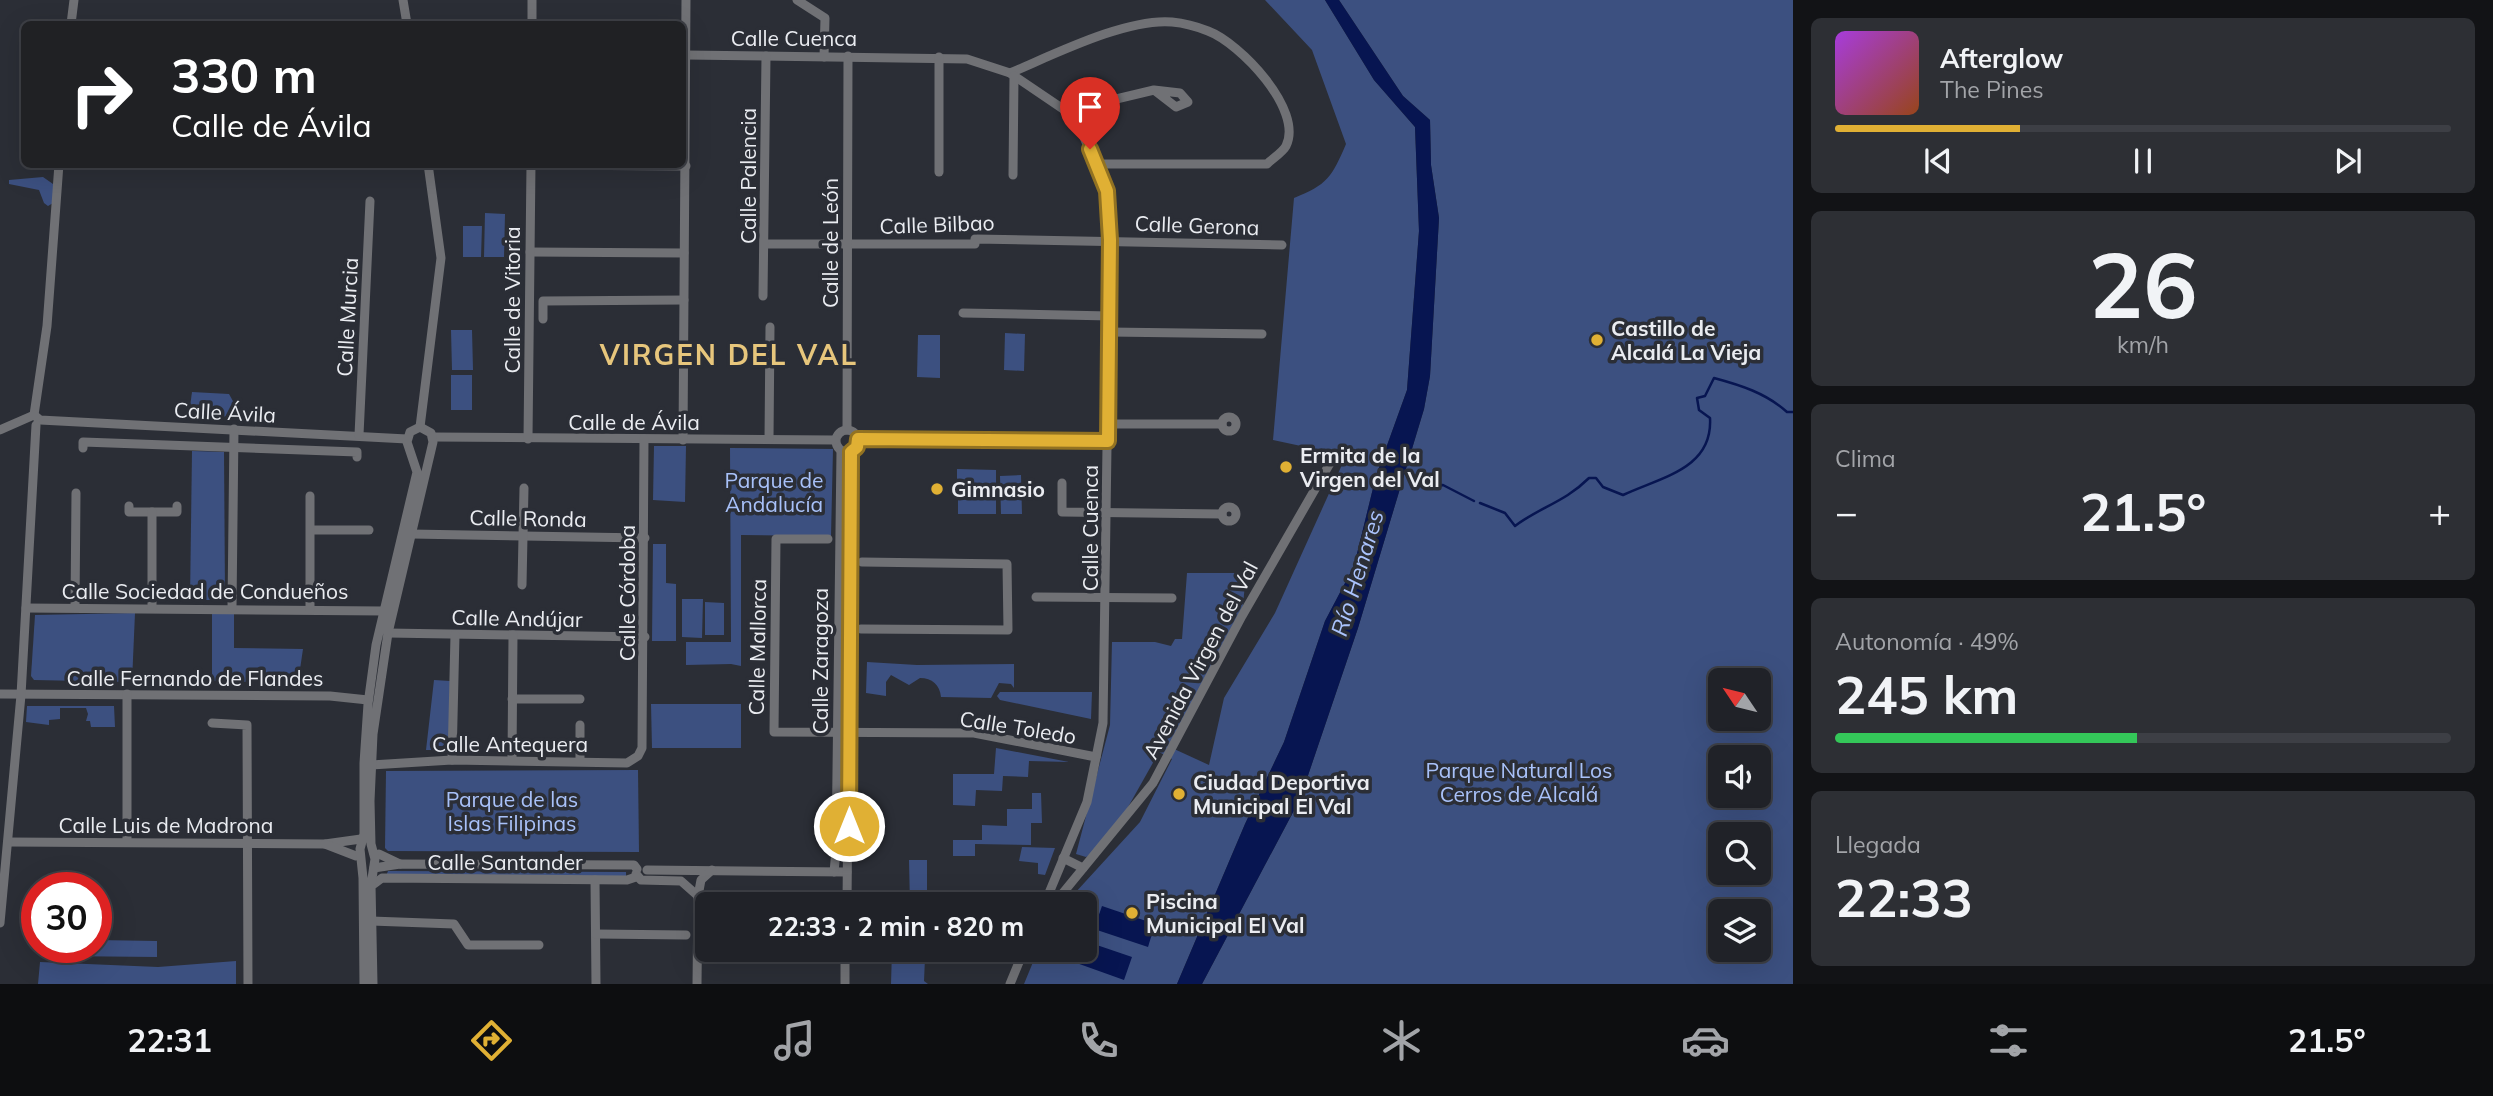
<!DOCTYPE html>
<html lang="es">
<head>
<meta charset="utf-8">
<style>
  body { margin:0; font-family:Mulish,sans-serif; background:#2d2f34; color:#f1f3f6; height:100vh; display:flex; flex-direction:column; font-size:26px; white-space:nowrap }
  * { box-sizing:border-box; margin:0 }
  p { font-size:23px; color:#a2a4a8 }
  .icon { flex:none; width:38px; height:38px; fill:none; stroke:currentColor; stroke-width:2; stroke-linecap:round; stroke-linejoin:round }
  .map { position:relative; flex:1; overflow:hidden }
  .panel { display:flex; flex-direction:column; gap:18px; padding:18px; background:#121316; width:700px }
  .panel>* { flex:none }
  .hud { position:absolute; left:21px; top:21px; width:665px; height:147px; border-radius:10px; box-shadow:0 7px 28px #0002,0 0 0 2px #3d3f45; background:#202124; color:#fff; overflow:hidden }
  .needle { width:46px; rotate:305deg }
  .tools { position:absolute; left:1708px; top:668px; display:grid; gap:14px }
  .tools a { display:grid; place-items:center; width:63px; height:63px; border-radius:10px; background:#202228; box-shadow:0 7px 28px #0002,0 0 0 2px #3d3f45; font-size:35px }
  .speed { position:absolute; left:21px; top:872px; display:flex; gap:14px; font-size:35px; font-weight:700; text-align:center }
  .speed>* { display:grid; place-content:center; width:91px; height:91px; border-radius:50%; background:#202228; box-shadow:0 7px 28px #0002,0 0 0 2px #3d3f45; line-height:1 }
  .speed .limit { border:10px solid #d22; background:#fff; color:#111 }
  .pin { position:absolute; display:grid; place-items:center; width:60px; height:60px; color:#fff; margin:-72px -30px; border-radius:50% 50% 50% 0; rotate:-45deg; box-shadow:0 0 7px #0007 }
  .pin .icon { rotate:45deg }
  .me { position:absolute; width:77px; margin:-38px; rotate:0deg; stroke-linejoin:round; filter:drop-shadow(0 0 5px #0008) }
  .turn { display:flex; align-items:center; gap:24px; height:147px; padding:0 35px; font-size:32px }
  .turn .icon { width:91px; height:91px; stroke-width:2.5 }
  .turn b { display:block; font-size:49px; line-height:60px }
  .big { font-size:52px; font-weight:700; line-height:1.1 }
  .panel .tile { flex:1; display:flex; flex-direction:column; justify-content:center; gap:10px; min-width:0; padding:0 24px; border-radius:10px; background:#2d2f34 }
  .panel .dial { align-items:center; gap:0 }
  .dial b { font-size:91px; line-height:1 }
  .song { display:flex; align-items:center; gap:21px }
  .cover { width:84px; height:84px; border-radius:10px; background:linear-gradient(135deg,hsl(280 70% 55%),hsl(20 70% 35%)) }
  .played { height:7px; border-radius:4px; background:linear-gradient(90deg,#e0b034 30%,#3d3f45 30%) }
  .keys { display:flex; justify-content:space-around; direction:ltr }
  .heat { display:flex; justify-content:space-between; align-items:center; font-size:38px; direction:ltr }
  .charge { height:10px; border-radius:5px; background:linear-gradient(90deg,#34c759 49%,#3d3f45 0) }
  .trip { position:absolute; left:695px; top:892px; width:402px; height:70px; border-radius:10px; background:#202228; box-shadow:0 7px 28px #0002,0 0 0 2px #3d3f45; font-weight:700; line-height:70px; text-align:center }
  .tab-bar { display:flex; height:112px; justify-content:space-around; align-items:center; background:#0d0e10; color:#a2a4a8 }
  .tab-bar .icon { width:49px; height:49px }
  .tab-bar .active { color:#e0b034 }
  .tab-bar b { font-size:32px; color:#f1f3f6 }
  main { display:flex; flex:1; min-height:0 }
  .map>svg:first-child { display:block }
  .green { fill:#3c5080; fill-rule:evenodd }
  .water { fill:#071551 }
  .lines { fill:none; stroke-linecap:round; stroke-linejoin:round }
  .stream { stroke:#071551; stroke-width:2.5 }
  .minor { stroke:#707175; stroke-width:9 }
  .route-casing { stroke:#927222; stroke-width:18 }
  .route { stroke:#e0b034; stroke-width:12 }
  .poi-dot { fill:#e0b034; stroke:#2b2e36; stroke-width:2.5 }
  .labels { text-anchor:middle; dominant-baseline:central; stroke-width:7; stroke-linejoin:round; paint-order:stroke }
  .street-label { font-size:21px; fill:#eaecf1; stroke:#2b2e36 }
  .poi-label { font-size:21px; font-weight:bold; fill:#eaecf1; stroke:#2b2e36; text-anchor:start }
  .park-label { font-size:21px; fill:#a8c1f9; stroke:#2b2e36 }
  .water-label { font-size:23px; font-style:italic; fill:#aac3fc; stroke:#2b2e36 }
  .district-label { font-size:28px; font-weight:bold; letter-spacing:2px; fill:#e7c67c; stroke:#2b2e36 }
</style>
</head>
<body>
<main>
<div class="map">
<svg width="1793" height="984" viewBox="0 0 1793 984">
  <rect width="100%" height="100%" fill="#2b2e36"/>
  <g class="green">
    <path d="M1265,0h60l49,80 41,47 4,104 -12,159 -31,86 -22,90 -29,55 -41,121 -39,82 -68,160h-153l14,-34h47v-45h-21l76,-83 32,-63 -13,-7 -36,64 -32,38 -5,3 -10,-3 34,-129 2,-83h43l16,4 4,-7h7l5,-66h59l-4,43 -70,132 37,17 15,-67 51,-85 66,-146 2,-12 -70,-15 21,-242c33,-13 38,-21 52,-54l-34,-94z"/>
    <path d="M1339,0h454v984h-591l98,-185 58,-171 66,-219 6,-33 9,-158 -8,-53 -1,-45 -27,-24zM1720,681h39v38h-39zM1720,758h39v38h-39zM1720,835h39v38h-39zM1720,912h39v38h-39z"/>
    <polygon points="43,177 53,184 53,203 48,206 44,203 39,190 9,184 9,180"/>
    <polygon points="485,213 505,214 504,257 484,257"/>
    <polygon points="463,226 482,226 481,257 463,257"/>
    <polygon points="451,330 472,330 473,370 452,370"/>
    <polygon points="1005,333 1025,334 1024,371 1004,370"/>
    <polygon points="918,335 940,335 940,378 917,377"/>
    <rect x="451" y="375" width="21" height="35"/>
    <polygon points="192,392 229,394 234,403 233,417 189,414"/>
    <polygon points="654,446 686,446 685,502 653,500"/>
    <polygon points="730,448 833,449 831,536 741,535 741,666 731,664 686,665 686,642 731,642"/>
    <polygon points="192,451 224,452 225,593 222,600 190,600"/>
    <polygon points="957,469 996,470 996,492 957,491"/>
    <polygon points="1021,475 1022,514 1001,514 1000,476"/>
    <rect x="958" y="494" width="38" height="20"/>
    <polygon points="653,544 666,544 666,583 676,584 676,641 652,641"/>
    <polygon points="682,599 703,599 702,638 682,637"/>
    <polygon points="705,602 724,603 724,635 705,635"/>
    <polygon points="135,613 132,682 34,680 31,676 35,615"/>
    <polygon points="234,613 234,648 303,649 298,683 212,681 212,614"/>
    <path d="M867,662l50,3 97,-1v24l-3,-4 -12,-1 -8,15 -50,-1c-1,-12 -9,-19 -21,-19l-11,7 -18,-10 -5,7v14l-20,-3z"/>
    <polygon points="434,680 450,681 449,746 439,746 438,750 426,750"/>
    <polygon points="1000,692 1092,692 1091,719 1000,700 997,696"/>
    <polygon points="651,704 741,704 741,748 652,748"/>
    <polygon points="27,706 114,706 115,727 91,727 90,721 86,721 88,714 86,708 60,708 60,719 49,720 49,725 26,722"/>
    <polygon points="996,748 1069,762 1029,761 1028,777 1003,776 1002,791 976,790 975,806 953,805 953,774 994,774"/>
    <polygon points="638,770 639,852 388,851 385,848 386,771"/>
    <polygon points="1032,793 1041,793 1042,823 1031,823 1031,845 975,844 975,856 953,856 953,840 982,840 982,825 1007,826 1007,809 1032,809"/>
    <polygon points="1022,847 1055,848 1045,875 1038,874 1038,863 1019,861"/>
    <polygon points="909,860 927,860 927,892 936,892 936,905 910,905"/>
    <polygon points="388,871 626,872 626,878 386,876"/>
    <polygon points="96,940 157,941 157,957 58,956 59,947 96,947"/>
    <polygon points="892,950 937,950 937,958 925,958 924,981 928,984 891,984"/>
    <polygon points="236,961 236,984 38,984 40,962 158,967"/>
  </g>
  <g class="water">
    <polygon points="1325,0 1339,0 1403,96 1430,120 1431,165 1439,218 1430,376 1424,409 1358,628 1300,799 1202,984 1177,984 1245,824 1284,742 1325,621 1354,566 1376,476 1407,390 1419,231 1415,127 1374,80"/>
    <polygon points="1102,906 1155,924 1148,947 1094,929"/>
    <polygon points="1085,941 1132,957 1124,980 1071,961 1075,950 1085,950"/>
  </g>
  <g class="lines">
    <g class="stream">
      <polyline points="1403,469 1428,486 1443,485 1474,501"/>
      <path d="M1480,503l25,10 10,13c25,-19 50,-24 74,-48h7l7,9 20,8c38,-18 90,-26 87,-77l-11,-8 -2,-12 8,-2 9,-18c26,7 52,15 73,34h6"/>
    </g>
    <g class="minor">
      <polyline points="403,0 407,24"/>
      <polyline points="797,0 825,18 824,57"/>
      <polyline points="71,24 74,0"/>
      <polyline points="532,24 532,0"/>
      <polyline points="686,55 967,59 1010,73 1066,111 1083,135 1107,191 1110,240 1103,723 1087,802 1044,905"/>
      <path d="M1010,73c43,-18 116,-55 162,-51 11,1 26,5 36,9 32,12 96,79 78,115 -3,6 -14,13 -19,18h-170"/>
      <polyline points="1066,111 1154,90 1180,93 1188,102 1176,107 1154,90"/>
      <polyline points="531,165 686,166"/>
      <polyline points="939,172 939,57"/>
      <polyline points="1013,175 1014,76"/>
      <polyline points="765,244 975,244 975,239 1282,245"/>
      <polyline points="530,252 684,253"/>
      <polyline points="763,296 766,56"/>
      <polyline points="963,313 1110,316"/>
      <polyline points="543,319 543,301 684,300"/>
      <polyline points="1109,332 1262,334"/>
      <polyline points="34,415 47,326 59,164"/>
      <circle cx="1229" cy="424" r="7"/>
      <polyline points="1109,424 1222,424"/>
      <polyline points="420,427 441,258 428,164"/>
      <circle cx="847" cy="441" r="11"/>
      <polyline points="0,430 34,415 40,420 407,439"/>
      <polyline points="847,430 848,56"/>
      <polyline points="359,435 370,201"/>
      <polyline points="433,437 835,440"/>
      <polyline points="528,439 531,164"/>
      <polyline points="769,439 770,327"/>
      <polyline points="858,439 1108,441"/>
      <polyline points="683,440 686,0"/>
      <polyline points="83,448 83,442 357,452 357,457"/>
      <polyline points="1062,483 1062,512 1222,514"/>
      <polyline points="129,506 129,512 177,512 177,506"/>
      <circle cx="1229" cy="514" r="7"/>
      <polyline points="311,530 369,530"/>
      <polyline points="411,534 645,538"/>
      <polyline points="828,539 776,539 774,732 974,733 1096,757"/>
      <polyline points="522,585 524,488"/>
      <polyline points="1036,597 1172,598"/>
      <polyline points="75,607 76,493"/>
      <polyline points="26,608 384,611"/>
      <polyline points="152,608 152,512"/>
      <polyline points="232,608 234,429"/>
      <polyline points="310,609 310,496"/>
      <polyline points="861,629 1008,630 1007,564 862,562"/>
      <polyline points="388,633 645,637"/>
      <polyline points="0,694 330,696 368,700"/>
      <polyline points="512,699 580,699"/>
      <polyline points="212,723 247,725 248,984"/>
      <polyline points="452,760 455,635"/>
      <polyline points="512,760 513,635"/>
      <polyline points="580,761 580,725"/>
      <polyline points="371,765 452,760 627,763 638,756 642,748 644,439"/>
      <polyline points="127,841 127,694"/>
      <polyline points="8,842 325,844 361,839"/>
      <polyline points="325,844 356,856"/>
      <polyline points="379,854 400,864"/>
      <polyline points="1063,858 1083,868"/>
      <polyline points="374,868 400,864 634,865 637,869"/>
      <polyline points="647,870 847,872"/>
      <polyline points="834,872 836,851 841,451"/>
      <polyline points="636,874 641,880 681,881 698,896"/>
      <polyline points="595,880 596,984"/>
      <polyline points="374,884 382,878 627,880 636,877"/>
      <polyline points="847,905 851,452"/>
      <polyline points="1053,905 1153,783 1242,616 1333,458"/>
      <polyline points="371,921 454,924 468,945 539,945"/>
      <polyline points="0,923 21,695 36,425"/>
      <polyline points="596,934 686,935"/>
      <polyline points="845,950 845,984"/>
      <polyline points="364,984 363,878 360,849 364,834 364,763 368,704 376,645 417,472 407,442 410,432 420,427 431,433 433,442 388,633 373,734 370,801 371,844 375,859 371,885 373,984"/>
      <polyline points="697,984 698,896 701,880 712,870"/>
      <polyline points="1010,984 1024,950"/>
    </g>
  </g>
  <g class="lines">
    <g class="route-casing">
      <polyline id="route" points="849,826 851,452 857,447 858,439 1108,441 1110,240 1107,191 1090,149"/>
    </g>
    <use href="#route" class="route"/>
  </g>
  <g class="poi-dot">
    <circle cx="1597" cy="340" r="7"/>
    <circle cx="1286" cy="467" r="7"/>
    <circle cx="937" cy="489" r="7"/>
    <circle cx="1179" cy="794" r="7"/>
    <circle cx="1132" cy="913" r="7"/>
  </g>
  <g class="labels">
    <g class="street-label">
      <text x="794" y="38">Calle Cuenca</text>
      <text transform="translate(748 176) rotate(-90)">Calle Palencia</text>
      <text transform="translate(937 224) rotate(-2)">Calle Bilbao</text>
      <text transform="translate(1197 225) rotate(2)">Calle Gerona</text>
      <text transform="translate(830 243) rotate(-90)">Calle de León</text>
      <text transform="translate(512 300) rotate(-90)">Calle de Vitoria</text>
      <text transform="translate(347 317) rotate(-87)">Calle Murcia</text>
      <text transform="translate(225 412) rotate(3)">Calle Ávila</text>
      <text x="634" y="422">Calle de Ávila</text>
      <text transform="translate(528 518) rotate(1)">Calle Ronda</text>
      <text transform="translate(1090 528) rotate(-90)">Calle Cuenca</text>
      <text x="205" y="591">Calle Sociedad de Condueños</text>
      <text transform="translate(627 593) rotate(-90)">Calle Córdoba</text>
      <text transform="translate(517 618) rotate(1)">Calle Andújar</text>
      <text transform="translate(757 647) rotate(-89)">Calle Mallorca</text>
      <text transform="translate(1200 660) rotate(-62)">Avenida Virgen del Val</text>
      <text transform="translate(820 661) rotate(-90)">Calle Zaragoza</text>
      <text x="195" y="678">Calle Fernando de Flandes</text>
      <text transform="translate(1018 727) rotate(9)">Calle Toledo</text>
      <text x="510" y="744">Calle Antequera</text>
      <text x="166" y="825">Calle Luis de Madrona</text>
      <text x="505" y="862">Calle Santander</text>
    </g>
    <g class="poi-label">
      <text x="1611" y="328">Castillo de<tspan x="1611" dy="24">Alcalá La Vieja</tspan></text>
      <text x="1300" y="455">Ermita de la<tspan x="1300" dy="24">Virgen del Val</tspan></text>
      <text x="951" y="489">Gimnasio</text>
      <text x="1193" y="782">Ciudad Deportiva<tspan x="1193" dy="24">Municipal El Val</tspan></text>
      <text x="1146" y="901">Piscina<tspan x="1146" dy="24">Municipal El Val</tspan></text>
    </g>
    <g class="park-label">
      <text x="774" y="480">Parque de<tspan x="774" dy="24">Andalucía</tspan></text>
      <text x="1519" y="770">Parque Natural Los<tspan x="1519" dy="24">Cerros de Alcalá</tspan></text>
      <text x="512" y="799">Parque de las<tspan x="512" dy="24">Islas Filipinas</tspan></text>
    </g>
    <g class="water-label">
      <text transform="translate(1357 573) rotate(-73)">Río Henares</text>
    </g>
    <g class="district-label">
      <text x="729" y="354">VIRGEN DEL VAL</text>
    </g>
  </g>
</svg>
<div class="tools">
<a><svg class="needle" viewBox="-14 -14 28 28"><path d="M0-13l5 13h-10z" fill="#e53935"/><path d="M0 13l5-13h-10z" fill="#a2a4a8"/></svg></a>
<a><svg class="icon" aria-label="sound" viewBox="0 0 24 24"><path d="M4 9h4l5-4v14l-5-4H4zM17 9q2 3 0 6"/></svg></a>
<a><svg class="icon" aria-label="search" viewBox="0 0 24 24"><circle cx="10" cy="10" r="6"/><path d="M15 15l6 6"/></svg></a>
<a><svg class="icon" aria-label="layers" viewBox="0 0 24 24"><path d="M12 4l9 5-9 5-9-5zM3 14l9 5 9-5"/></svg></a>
</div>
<div class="speed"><div class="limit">30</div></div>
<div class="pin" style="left:1090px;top:149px;background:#d93025"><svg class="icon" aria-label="arrive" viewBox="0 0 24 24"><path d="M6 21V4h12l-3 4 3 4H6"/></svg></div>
<svg class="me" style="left:849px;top:826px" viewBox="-20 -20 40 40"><circle r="17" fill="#e0b034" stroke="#fff" stroke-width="3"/><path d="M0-11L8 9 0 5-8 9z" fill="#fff"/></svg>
<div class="trip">22:33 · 2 min · 820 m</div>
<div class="hud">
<div class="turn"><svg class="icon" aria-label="right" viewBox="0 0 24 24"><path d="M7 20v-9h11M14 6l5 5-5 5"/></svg><div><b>330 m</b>Calle de Ávila</div></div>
</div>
</div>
<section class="panel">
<div class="tile">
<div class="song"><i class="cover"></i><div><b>Afterglow</b><p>The Pines</p></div></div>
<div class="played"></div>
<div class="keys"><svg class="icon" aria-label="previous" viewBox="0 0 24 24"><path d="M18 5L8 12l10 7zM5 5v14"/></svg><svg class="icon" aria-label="pause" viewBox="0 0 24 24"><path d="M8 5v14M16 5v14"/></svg><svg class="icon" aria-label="next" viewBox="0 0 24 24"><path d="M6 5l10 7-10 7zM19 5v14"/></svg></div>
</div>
<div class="tile dial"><b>26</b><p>km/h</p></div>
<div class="tile"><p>Clima</p>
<div class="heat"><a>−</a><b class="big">21.5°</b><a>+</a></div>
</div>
<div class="tile"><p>Autonomía · 49%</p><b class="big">245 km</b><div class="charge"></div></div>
<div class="tile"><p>Llegada</p><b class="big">22:33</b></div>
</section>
</main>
<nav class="tab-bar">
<b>22:31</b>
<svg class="icon active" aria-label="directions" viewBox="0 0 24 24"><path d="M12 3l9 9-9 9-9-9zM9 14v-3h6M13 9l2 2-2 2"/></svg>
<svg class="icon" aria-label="music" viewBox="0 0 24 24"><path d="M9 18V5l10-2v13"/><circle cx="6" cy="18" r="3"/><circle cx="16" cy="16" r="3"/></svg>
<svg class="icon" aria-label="phone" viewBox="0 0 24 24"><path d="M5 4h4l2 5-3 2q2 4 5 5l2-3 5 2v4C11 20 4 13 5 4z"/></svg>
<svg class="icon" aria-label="climate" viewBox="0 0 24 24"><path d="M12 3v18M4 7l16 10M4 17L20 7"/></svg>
<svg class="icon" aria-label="car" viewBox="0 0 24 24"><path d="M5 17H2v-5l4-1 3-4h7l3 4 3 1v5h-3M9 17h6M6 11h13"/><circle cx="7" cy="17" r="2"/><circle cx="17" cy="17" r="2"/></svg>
<svg class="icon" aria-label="filters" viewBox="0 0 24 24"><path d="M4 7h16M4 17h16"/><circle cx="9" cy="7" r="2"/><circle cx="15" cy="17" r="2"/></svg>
<b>21.5°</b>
</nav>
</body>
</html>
